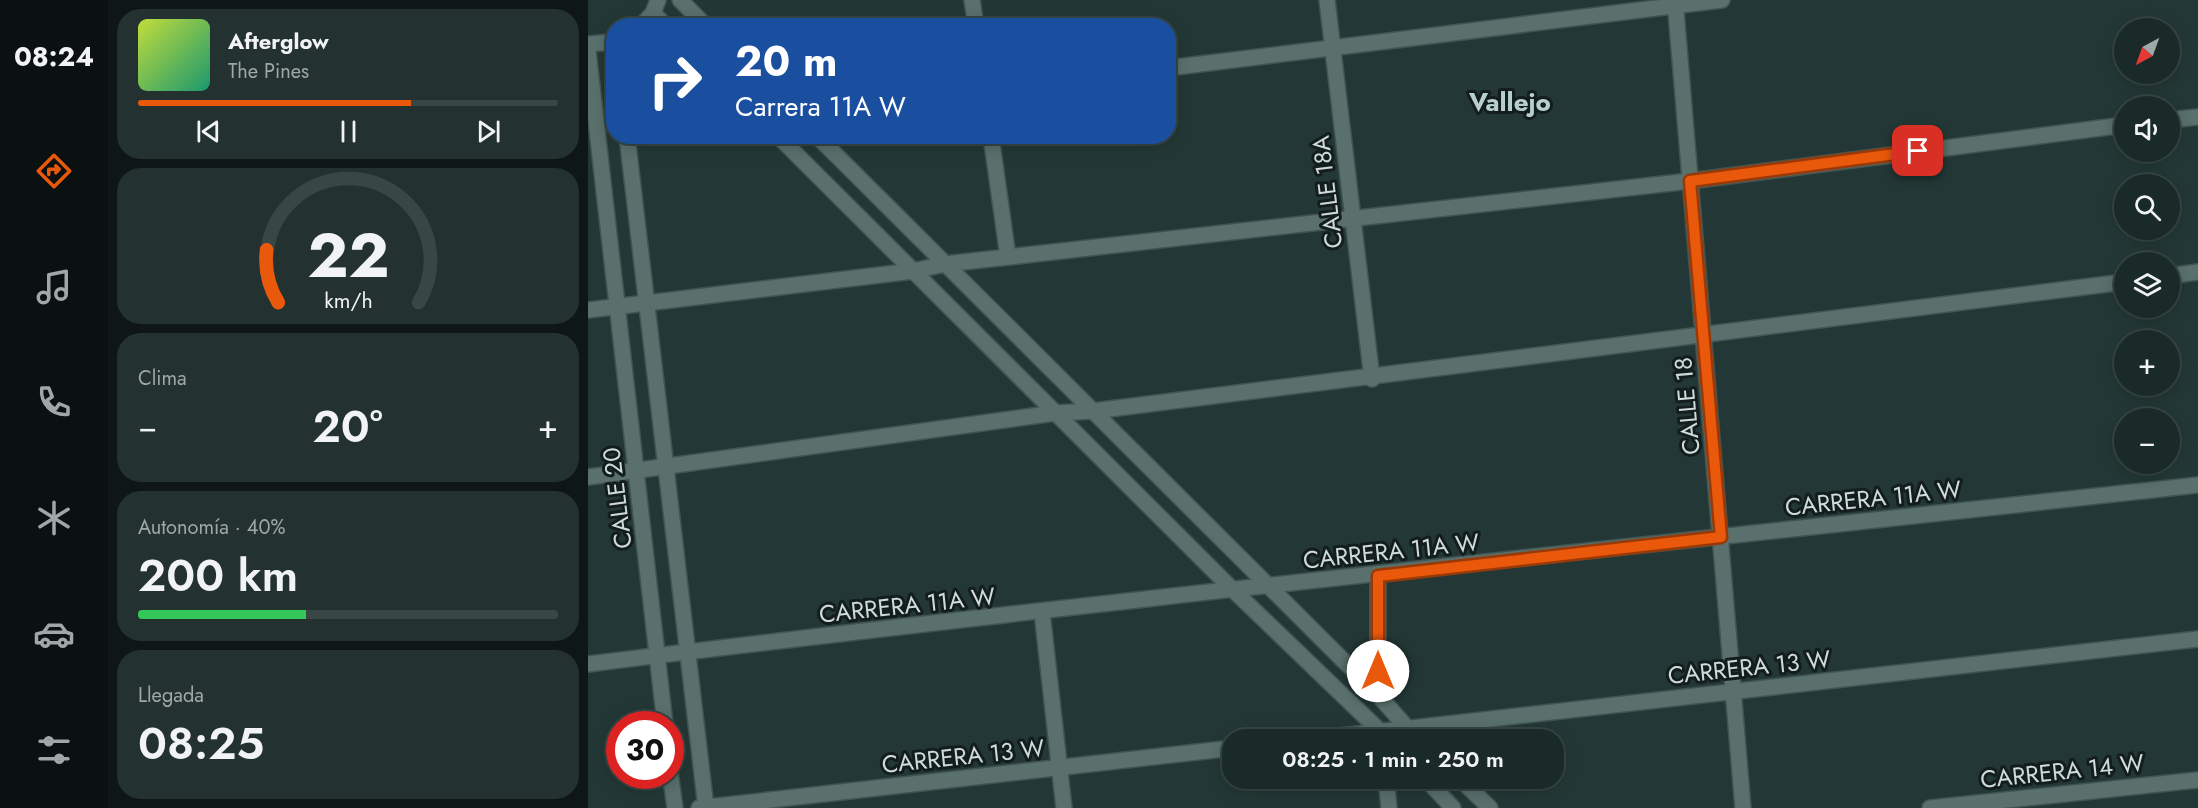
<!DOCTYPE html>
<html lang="es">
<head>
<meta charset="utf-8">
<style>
  body { margin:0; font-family:Jost,sans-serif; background:#233230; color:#f1f3f6; height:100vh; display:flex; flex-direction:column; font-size:22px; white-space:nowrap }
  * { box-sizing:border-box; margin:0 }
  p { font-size:20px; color:#9fa7a8 }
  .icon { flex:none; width:33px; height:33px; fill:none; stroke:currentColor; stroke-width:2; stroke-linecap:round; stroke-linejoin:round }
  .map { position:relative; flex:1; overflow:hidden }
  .drawer { display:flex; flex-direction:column; gap:9px; padding:9px; background:#0e1716; width:480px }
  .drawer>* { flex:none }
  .banner { position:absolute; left:18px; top:18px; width:570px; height:126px; border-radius:24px; box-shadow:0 3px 15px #0003,0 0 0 2px #384645; background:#1a4fa0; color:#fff; overflow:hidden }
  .needle { width:39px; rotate:221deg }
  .controls { position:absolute; left:1526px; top:18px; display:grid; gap:12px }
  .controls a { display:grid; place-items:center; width:66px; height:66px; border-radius:50%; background:#1a2a28; box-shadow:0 3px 15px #0003,0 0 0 2px #384645; font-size:30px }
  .speed { position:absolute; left:18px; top:711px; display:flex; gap:12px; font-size:30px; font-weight:700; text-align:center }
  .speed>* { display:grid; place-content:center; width:78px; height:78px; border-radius:50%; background:#1a2a28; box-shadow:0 3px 15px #0003,0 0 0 2px #384645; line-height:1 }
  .speed .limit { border:9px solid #d22; background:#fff; color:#111 }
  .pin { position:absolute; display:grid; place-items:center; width:51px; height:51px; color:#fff; margin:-26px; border-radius:12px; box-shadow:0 3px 9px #0006 }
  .me { position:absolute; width:66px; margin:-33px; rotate:0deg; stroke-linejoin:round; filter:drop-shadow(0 0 4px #0008) }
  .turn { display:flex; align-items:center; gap:21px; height:126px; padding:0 30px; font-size:27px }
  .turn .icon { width:78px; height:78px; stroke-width:2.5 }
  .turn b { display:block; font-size:42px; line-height:51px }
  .big { font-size:45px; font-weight:600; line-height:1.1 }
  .drawer .tile { flex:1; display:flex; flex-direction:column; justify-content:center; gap:9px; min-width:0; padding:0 21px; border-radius:24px; background:#233230 }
  .drawer .dial { align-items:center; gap:0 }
  .dial svg { height:156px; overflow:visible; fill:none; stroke:#384645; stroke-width:7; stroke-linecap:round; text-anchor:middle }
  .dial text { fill:#f1f3f6; stroke:none }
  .song { display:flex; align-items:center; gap:18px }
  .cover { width:72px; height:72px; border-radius:9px; background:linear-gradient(135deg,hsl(70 70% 55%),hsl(160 70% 35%)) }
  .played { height:6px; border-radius:3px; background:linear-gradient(90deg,#ea580c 65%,#384645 65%) }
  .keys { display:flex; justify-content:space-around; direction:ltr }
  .heat { display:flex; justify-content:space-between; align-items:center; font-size:33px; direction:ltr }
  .charge { height:9px; border-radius:4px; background:linear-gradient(90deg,#34c759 40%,#384645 0) }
  .trip { position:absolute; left:634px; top:729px; width:342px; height:60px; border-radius:24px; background:#1a2a28; box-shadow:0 3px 15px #0003,0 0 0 2px #384645; font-weight:600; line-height:60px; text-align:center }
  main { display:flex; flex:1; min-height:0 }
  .dock { display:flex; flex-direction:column; width:108px; justify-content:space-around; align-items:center; background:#0a1110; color:#9fa7a8 }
  .dock .icon { width:42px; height:42px }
  .dock .selected { color:#ea580c }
  .dock b { font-size:27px; color:#f1f3f6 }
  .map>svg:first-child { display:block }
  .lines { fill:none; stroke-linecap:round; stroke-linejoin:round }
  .minor-casing { stroke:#415452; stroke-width:18 }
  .minor { stroke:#59706d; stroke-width:15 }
  .route-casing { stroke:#983908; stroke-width:15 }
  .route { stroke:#ea580c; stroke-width:10 }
  .labels { text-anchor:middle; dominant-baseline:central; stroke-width:6; stroke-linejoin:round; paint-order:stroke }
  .street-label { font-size:24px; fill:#cedbd9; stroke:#141d1d }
  .neighbourhood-label { font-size:26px; font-weight:bold; fill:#b7d0ce; stroke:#141d1d }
</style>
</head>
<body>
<main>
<nav class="dock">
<b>08:24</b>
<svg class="icon selected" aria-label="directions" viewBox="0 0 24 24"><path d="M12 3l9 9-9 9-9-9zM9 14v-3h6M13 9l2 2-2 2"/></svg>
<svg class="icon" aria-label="music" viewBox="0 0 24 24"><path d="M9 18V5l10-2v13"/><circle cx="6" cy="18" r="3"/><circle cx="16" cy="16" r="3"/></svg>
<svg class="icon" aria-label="phone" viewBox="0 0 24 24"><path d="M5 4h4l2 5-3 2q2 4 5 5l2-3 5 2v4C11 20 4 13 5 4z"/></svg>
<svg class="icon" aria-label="climate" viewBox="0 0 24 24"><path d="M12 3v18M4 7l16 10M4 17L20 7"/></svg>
<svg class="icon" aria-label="car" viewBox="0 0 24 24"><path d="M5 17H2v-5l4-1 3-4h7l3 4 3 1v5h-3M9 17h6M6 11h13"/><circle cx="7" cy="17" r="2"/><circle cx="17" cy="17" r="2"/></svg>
<svg class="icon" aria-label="filters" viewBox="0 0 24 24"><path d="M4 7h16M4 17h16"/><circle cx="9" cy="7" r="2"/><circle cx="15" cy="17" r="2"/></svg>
</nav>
<section class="drawer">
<div class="tile">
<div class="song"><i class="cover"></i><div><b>Afterglow</b><p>The Pines</p></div></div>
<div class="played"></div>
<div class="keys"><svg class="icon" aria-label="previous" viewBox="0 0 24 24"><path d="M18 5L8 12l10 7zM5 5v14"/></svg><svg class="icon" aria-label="pause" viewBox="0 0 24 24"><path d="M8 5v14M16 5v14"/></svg><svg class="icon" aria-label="next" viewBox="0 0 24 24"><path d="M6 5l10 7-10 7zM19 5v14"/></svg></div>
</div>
<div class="tile dial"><svg viewBox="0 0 100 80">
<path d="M14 69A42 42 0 1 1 86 69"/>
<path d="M14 69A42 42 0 0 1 8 42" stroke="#ea580c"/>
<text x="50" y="56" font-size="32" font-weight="700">22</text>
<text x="50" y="72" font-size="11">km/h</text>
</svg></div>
<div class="tile"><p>Clima</p>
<div class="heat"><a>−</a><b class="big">20°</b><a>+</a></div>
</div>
<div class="tile"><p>Autonomía · 40%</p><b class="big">200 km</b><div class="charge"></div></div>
<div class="tile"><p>Llegada</p><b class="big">08:25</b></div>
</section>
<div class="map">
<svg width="1610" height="808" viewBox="0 0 1610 808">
  <rect width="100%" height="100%" fill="#233836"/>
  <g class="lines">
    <g class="minor-casing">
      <g id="minor">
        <polyline points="92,0 118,26"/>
        <polyline points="384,0 388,26"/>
        <polyline points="739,0 784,379"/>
        <polyline points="1087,0 1155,808"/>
        <polyline points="65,13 78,26"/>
        <polyline points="53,26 65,13 70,0"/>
        <polyline points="0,44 26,42"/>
        <polyline points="0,51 77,724"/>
        <polyline points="580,68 1134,0"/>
        <polyline points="1581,120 1610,117"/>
        <polyline points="39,136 118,808"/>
        <polyline points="190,136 643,588 796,735"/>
        <polyline points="229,136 790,695 830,740"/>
        <polyline points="403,136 420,257"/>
        <polyline points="1581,276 1610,272"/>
        <polyline points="0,310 325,271 357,264 1102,181 1536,125"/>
        <polyline points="0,477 467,413 505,411 1536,282"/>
        <polyline points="790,576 790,695"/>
        <polyline points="454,612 476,808"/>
        <path d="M0,664c536,-66 1073,-120 1610,-179"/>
        <polyline points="717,740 1610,639"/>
        <polyline points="82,772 87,808"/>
        <polyline points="798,778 801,808"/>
        <polyline points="837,778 865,808"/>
        <polyline points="871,778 902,808"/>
        <polyline points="111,808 645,748"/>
        <polyline points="1342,808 1610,780"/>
      </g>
    </g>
    <use href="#minor" class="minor"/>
  </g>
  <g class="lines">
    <g class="route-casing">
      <polyline id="route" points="790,671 790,576 1133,537 1102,181 1330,151"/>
    </g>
    <use href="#route" class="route"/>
  </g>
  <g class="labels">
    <g class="street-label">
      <text transform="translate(739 192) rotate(-97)">CALLE 18A</text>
      <text transform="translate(1099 406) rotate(-95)">CALLE 18</text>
      <text transform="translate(29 498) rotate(-97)">CALLE 20</text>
      <text transform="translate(1285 498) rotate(-6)">CARRERA 11A W</text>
      <text transform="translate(803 551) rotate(-6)">CARRERA 11A W</text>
      <text transform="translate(319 605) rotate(-6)">CARRERA 11A W</text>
      <text transform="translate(1161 667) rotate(-6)">CARRERA 13 W</text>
      <text transform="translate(375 756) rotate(-6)">CARRERA 13 W</text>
      <text transform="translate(1474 771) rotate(-6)">CARRERA 14 W</text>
    </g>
    <g class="neighbourhood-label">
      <text x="922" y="102">Vallejo</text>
    </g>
  </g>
</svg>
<div class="controls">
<a><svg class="needle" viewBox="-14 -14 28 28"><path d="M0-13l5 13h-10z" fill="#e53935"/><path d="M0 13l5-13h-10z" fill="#9fa7a8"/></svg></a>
<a><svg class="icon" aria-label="sound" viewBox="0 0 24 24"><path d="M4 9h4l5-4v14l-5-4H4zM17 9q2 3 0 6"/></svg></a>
<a><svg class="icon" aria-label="search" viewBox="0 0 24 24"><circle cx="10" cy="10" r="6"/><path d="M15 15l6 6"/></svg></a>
<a><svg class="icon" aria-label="layers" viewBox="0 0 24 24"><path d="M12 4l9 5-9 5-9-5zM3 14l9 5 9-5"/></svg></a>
<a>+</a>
<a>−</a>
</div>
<div class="speed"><div class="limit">30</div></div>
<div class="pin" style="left:1330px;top:151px;background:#d93025"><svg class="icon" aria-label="arrive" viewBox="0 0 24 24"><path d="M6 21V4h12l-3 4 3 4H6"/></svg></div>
<svg class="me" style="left:790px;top:671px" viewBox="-20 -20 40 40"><circle r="19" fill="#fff"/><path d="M0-13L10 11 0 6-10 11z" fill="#ea580c"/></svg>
<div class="trip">08:25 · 1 min · 250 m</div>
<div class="banner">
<div class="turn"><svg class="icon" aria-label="right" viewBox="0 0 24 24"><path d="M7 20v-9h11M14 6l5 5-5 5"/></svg><div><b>20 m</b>Carrera 11A W</div></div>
</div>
</div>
</main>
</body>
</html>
